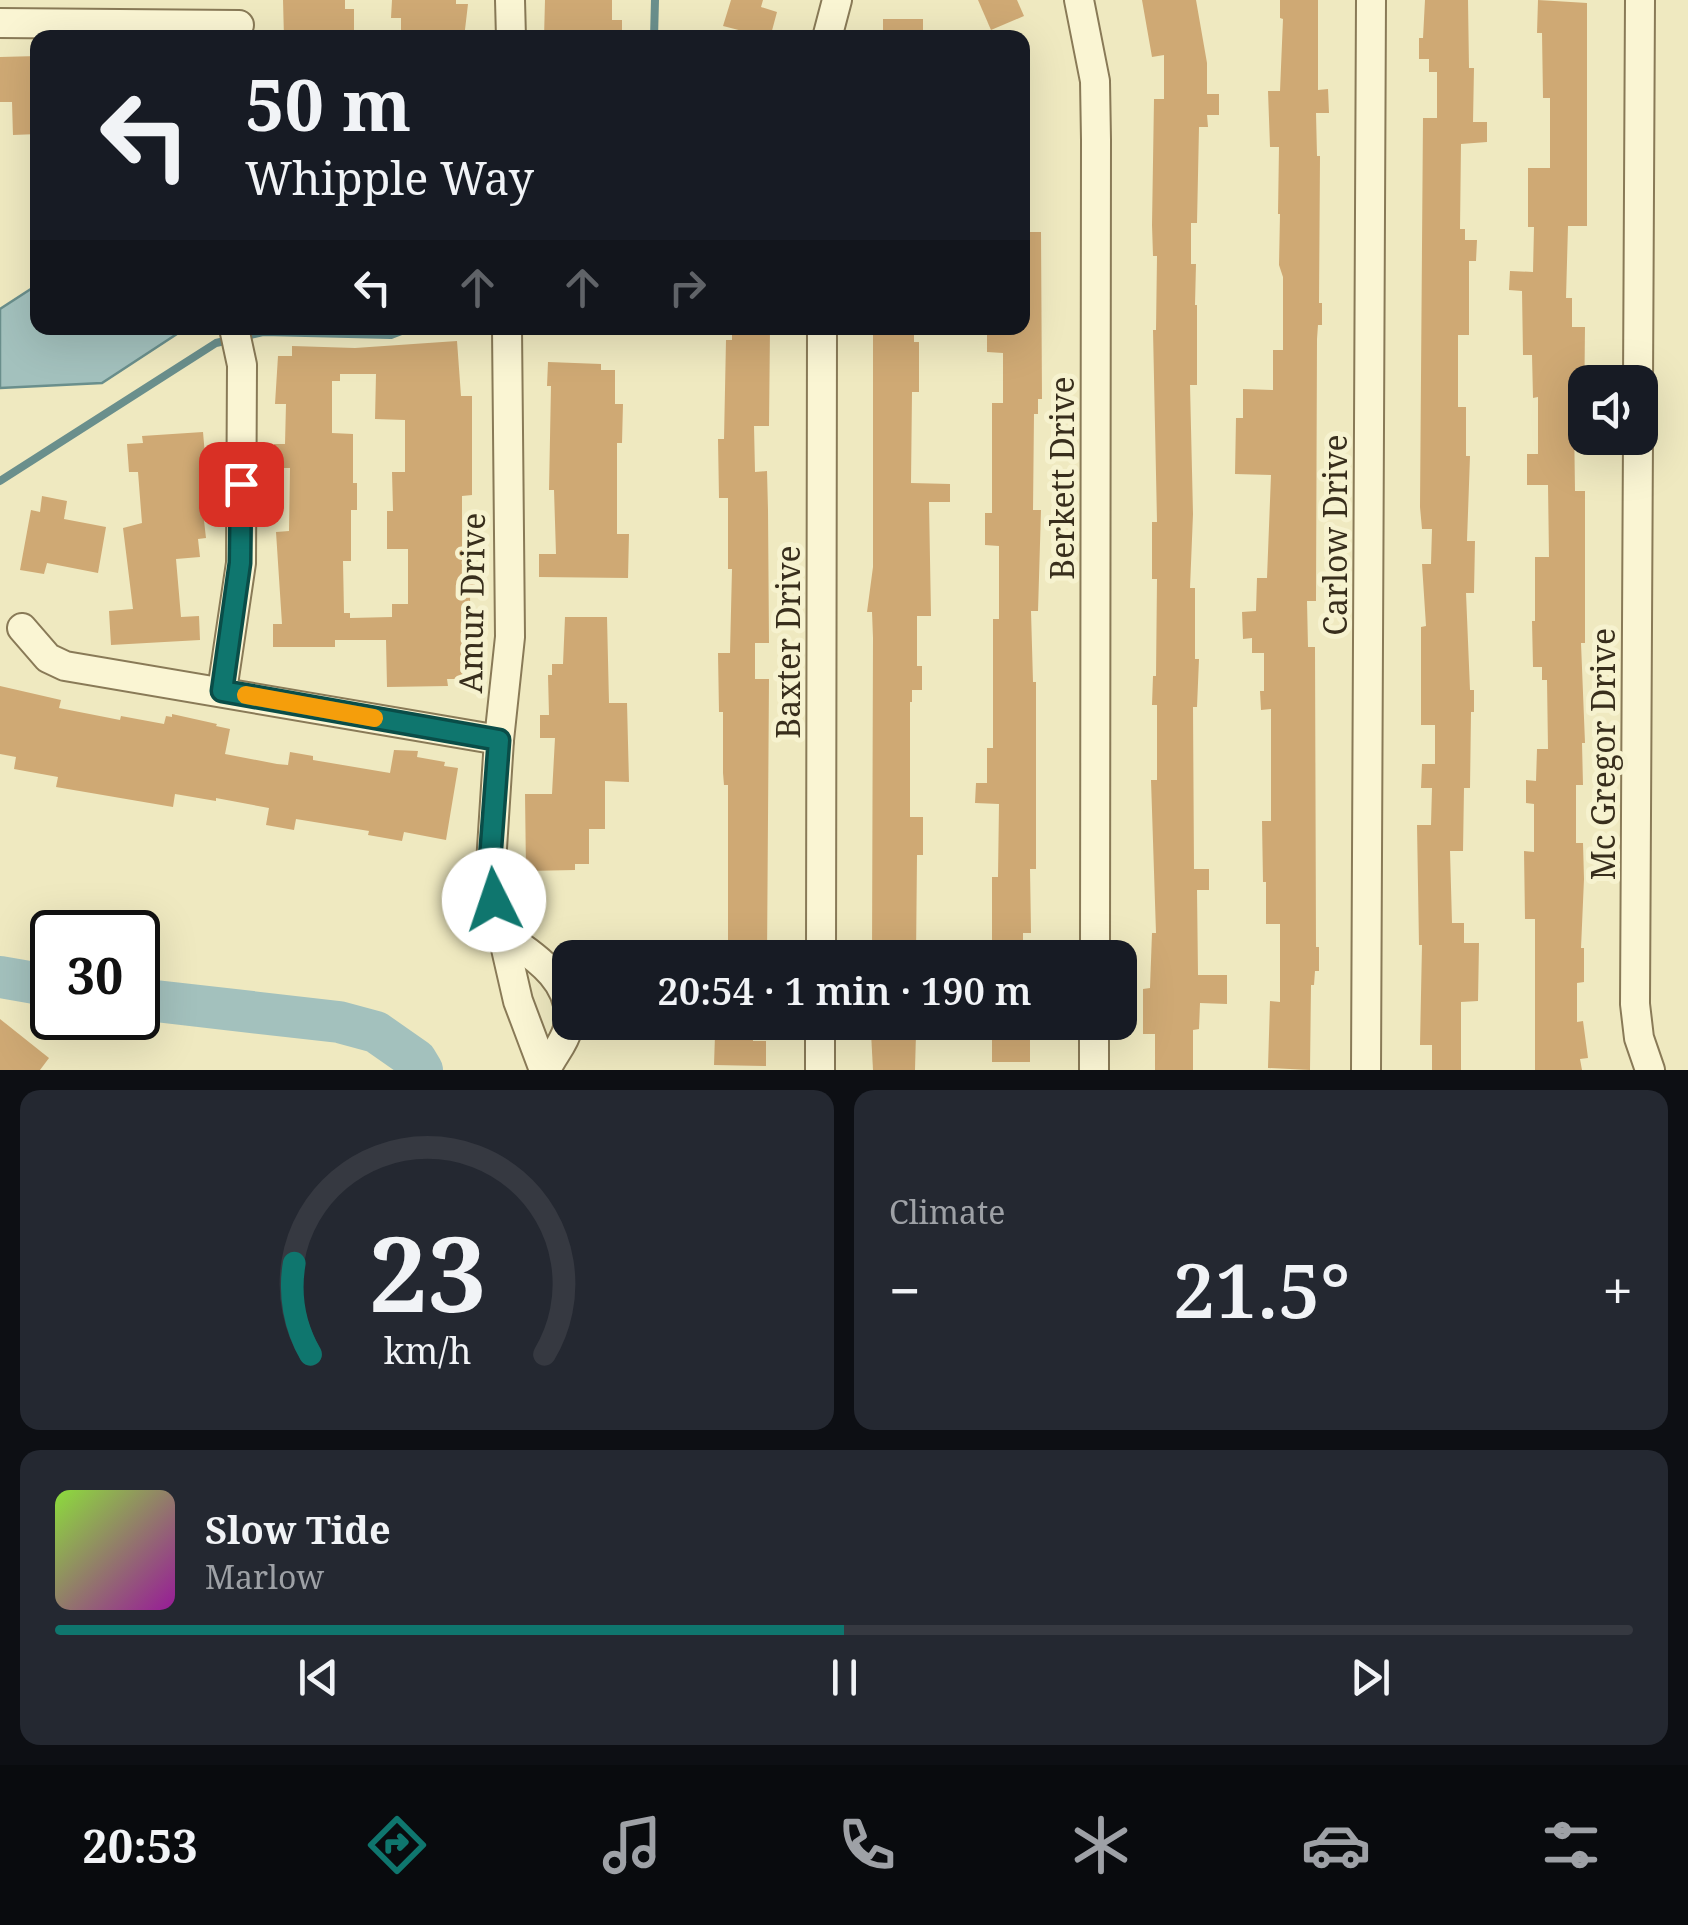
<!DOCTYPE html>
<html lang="en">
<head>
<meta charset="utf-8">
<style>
  body { margin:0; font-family:"Noto Serif",serif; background:#242831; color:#f1f3f6; height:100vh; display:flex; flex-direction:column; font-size:38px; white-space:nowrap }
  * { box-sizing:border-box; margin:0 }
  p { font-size:32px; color:#9ea1a6 }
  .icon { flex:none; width:55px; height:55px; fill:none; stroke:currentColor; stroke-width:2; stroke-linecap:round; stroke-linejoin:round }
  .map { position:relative; height:1070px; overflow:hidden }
  .sheet { display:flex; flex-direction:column; gap:20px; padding:20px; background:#0d0f14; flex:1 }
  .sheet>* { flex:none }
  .top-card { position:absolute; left:30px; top:30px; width:1000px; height:305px; border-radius:20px; box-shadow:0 10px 40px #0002; background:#171b24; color:#f1f3f6; overflow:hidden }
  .controls { position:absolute; left:1568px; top:365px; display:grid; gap:20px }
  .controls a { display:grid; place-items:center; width:90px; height:90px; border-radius:20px; background:#171b24; box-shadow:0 10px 40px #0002; font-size:50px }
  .speed { position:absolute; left:30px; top:910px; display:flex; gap:20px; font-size:50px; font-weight:700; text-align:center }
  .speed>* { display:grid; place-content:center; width:130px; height:130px; border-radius:50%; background:#171b24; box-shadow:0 10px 40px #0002; line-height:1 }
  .speed .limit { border:5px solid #111; border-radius:15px; background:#fff; color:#111 }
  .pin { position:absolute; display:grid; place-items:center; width:85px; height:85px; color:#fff; margin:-42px; border-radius:20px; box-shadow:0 5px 15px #0006 }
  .me { position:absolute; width:110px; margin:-55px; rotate:356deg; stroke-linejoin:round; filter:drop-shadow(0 0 8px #0008) }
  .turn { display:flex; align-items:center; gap:35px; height:210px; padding:0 50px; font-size:45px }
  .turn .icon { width:130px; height:130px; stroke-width:2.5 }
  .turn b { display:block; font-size:70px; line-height:85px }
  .lanes { display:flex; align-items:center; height:95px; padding:0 50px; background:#0003; justify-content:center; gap:50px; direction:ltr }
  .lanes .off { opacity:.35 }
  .big { font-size:75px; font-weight:600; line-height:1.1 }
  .sheet .widget { flex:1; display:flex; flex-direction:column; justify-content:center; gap:15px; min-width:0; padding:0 35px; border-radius:20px; background:#242831 }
  .sheet .dial { align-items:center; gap:0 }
  .dial svg { height:260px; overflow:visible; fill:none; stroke:#363941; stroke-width:7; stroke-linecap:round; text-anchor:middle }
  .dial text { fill:#f1f3f6; stroke:none }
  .song { display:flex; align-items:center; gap:30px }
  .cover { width:120px; height:120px; border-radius:15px; background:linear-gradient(135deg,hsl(90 70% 55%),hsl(300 70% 35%)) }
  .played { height:10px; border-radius:5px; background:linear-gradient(90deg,#0f766e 50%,#363941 50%) }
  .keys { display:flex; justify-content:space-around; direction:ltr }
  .heat { display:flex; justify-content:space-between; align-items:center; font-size:55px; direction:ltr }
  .sheet .tiles { flex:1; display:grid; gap:20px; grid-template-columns:1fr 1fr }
  .widget:last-child { grid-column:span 2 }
  .trip { position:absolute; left:552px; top:940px; width:585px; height:100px; border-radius:20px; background:#171b24; box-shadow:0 10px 40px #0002; font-weight:600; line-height:100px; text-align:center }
  .menu { display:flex; height:160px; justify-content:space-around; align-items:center; background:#090b0e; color:#9ea1a6 }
  .menu .icon { width:70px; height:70px }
  .menu .active { color:#0f766e }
  .menu b { font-size:45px; color:#f1f3f6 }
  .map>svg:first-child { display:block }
  .water { fill:#a3c1bd; stroke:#6a8f8c; stroke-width:2.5 }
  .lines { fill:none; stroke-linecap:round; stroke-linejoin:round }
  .stream { stroke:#6a8f8c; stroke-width:8 }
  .river { stroke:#a3c1bd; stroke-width:42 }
  .building { fill:#cfa974; fill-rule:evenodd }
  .street-casing { stroke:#897a57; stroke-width:32 }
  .street { stroke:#faf5d3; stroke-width:28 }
  .route-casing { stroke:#0a4d48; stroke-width:25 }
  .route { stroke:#0f766e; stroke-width:18 }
  .slow { stroke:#f59e0b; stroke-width:18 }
  .labels { text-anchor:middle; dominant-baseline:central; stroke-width:10; stroke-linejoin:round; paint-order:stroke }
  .street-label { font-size:32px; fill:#382e1c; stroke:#f6f2cf }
</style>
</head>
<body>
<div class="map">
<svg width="1688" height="1070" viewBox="0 0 1688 1070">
  <rect width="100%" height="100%" fill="#efe9c0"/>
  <polygon class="water" points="37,285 38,328 186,328 102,383 0,388 0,309"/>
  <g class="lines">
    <g class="stream">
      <polyline points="654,38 655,0"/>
      <polyline points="537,329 616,328"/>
      <polyline points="0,481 216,343 263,332 391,335 409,328"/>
    </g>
    <g class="river">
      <polyline points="0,977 52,986"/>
      <polyline points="138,999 339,1022 376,1032 416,1060 422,1070"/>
    </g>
  </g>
  <g class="building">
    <polygon points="283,0 345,0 345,9 354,9 354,32 349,32 349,38 284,38"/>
    <polygon points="392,0 456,0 456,4 468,4 464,38 401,38 401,18 391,18"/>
    <polygon points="545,0 612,0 612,20 622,20 622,38 544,38"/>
    <polygon points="731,0 763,0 761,7 777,12 770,38 723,26"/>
    <polygon points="978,0 1017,0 1024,16 991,30"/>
    <polygon points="1142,0 1196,0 1207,63 1207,94 1219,94 1219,115 1207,115 1208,127 1199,127 1197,223 1191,223 1191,264 1196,264 1195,305 1197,305 1197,385 1190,385 1193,514 1190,588 1195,588 1195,659 1199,659 1197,707 1193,707 1194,869 1209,869 1209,890 1197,890 1198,975 1227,975 1227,1004 1200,1003 1199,1029 1193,1030 1193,1070 1155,1070 1155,1034 1143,1034 1143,989 1150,988 1152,933 1156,933 1151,780 1157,780 1157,705 1152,705 1153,676 1156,676 1157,579 1152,579 1152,522 1157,522 1153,330 1156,330 1157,256 1153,256 1152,225 1154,99 1164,99 1164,55 1152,57"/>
    <polygon points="1280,0 1318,0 1318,90 1328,89 1329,113 1316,113 1317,156 1320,156 1319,303 1322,303 1322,325 1318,325 1317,339 1316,601 1307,601 1308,647 1315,647 1316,947 1319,947 1319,971 1315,971 1314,985 1311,985 1310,1070 1268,1068 1270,1001 1280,1002 1280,924 1266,924 1266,882 1263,882 1262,821 1271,821 1271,709 1261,710 1260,691 1264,691 1264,653 1252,653 1252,638 1243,639 1242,612 1256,611 1257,578 1267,578 1271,475 1235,474 1236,418 1243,418 1243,389 1273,390 1273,350 1283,350 1283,277 1279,265 1280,214 1278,214 1279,147 1270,147 1268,91 1280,91 1283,19 1280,18"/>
    <polygon points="1425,0 1468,0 1469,68 1474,68 1473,122 1487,122 1487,142 1461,144 1460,229 1465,229 1465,240 1477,240 1476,261 1469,261 1469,335 1458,335 1458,407 1466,407 1466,456 1470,456 1467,541 1475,541 1474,593 1466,593 1470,690 1474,690 1474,712 1471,712 1470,788 1464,788 1463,851 1450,851 1452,923 1464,923 1464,943 1479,943 1478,1001 1461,1002 1461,1070 1432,1070 1432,1045 1420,1045 1422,945 1419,945 1417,825 1431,825 1432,788 1421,788 1422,764 1435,764 1435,725 1421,725 1421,627 1426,626 1422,564 1431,564 1432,529 1422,529 1420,507 1423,118 1437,118 1437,72 1429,72 1429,59 1419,59 1419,38 1423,38"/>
    <polygon points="1538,0 1587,3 1587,226 1568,226 1566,298 1572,298 1572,327 1585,327 1584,420 1574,420 1575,491 1585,491 1585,643 1581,643 1585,743 1582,743 1583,785 1576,785 1576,843 1583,843 1584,879 1581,948 1584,948 1584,982 1577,983 1577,1022 1583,1021 1588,1058 1580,1059 1582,1070 1535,1070 1535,919 1525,919 1524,851 1534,852 1534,804 1526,803 1526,780 1536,781 1537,749 1548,749 1547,680 1542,680 1542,667 1533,667 1532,621 1535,621 1535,557 1549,557 1548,485 1527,485 1527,454 1538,454 1538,397 1533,398 1532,355 1523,355 1522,291 1509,290 1510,271 1533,272 1534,227 1528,227 1528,168 1550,168 1550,98 1543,98 1542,33 1537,33"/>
    <rect x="883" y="19" width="40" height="19"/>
    <polygon points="38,56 38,134 13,135 12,102 0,102 0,57"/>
    <polygon points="1022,232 1041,232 1042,399 1038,399 1038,414 1034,414 1033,510 1041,510 1038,611 1031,611 1033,682 1036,682 1036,869 1030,869 1031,933 1023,933 1023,958 986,958 986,940 992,940 992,877 998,877 999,804 975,803 976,783 987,783 987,748 993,748 993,619 999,619 999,546 985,545 985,513 992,513 992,403 1003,403 1003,353 987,352 987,328 1022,328"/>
    <polygon points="732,328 770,328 769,426 754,426 755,472 767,471 768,510 769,643 755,643 755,679 769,679 767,958 728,958 728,785 724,785 723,773 723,712 719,712 718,653 730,653 732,569 728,569 728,498 719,498 718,439 724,439 726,340 732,340"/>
    <polygon points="873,328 914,328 914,342 919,342 919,392 912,392 911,483 950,484 950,502 929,502 931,616 917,616 917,666 922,666 922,690 912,690 912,702 910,702 910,817 923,817 923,855 917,855 916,958 872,958 873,638 872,612 867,612 873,567"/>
    <path d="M457,341l4,55h11v99l-10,1v76h13v23h-5l1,45h-8v39h-16l1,7 -61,1 -1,-47h-51v7h-62v-23h9l-6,-92 13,-1 1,-63h-16v-24h11l1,-40h-11l3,-48h14v-10l63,2zM340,374h36l-1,45 30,1v52h-13l1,39h-6v38h21v55h-16v13l-42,1v-5h-6l-1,-52h8v-51h6v-27h-4v-49l-21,-1v-52h8z"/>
    <polygon points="548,362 601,364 601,370 615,370 615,404 623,404 622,443 617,443 617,534 629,534 628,578 539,577 539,554 556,554 554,490 549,490 551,386 547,386"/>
    <polygon points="203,432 209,502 202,503 206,538 198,539 200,557 176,559 181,617 199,616 200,640 111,645 109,611 133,609 123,528 142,523 138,472 129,472 127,444 143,443 142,436"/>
    <polygon points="42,496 67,501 64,519 106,527 98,573 47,563 44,574 20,570 31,510 40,512"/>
    <polygon points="565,617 607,617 609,703 627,703 629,782 605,781 605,829 589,829 589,864 575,864 575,870 526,871 525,794 552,794 555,738 540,738 540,715 549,715 548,675 552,675 552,664 563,664"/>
    <polygon points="0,686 61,700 59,708 120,720 121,716 164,724 166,716 172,717 172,714 217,724 216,726 230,729 225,754 277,764 288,765 290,752 313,756 313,760 390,773 394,750 418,751 417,757 445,762 444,766 458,768 446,840 404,832 402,841 368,835 369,831 296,819 294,830 266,825 269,808 216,798 216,801 175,794 173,807 56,787 58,777 14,769 16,757 0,754"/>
    <polygon points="0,1019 49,1058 40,1070 0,1070"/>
    <polygon points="721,1022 753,1022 753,1041 766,1041 766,1066 714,1065 715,1035 721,1035"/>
    <rect x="992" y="1022" width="38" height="40"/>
    <polygon points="871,1033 916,1033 915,1070 873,1070"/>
  </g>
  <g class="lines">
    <g class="street-casing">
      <g id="street">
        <polyline points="510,0 511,38"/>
        <polyline points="1079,0 1095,81 1096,140 1095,958"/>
        <polyline points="0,23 239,25"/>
        <polyline points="827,38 837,0"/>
        <polyline points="507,328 510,637 499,740 490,879 518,1001 544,1070"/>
        <polyline points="1638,382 1640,0"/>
        <polyline points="1638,438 1635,1004 1639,1038 1650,1070"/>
        <polyline points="22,628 48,658 65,666 499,740"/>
        <polyline points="222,691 241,563 242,365 234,328"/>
        <path d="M506,937c31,20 71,48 62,91 -4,16 -16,28 -22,42"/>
        <polyline points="821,958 822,328"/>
        <polyline points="820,1070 820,1022"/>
        <polyline points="1094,1070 1094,1022"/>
        <polyline points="1366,1070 1371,0"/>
      </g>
    </g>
    <use href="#street" class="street"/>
  </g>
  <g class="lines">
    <g class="route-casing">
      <polyline id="route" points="241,484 240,563 222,691 499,740 490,860 494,900"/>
    </g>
    <use href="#route" class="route"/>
    <polyline class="slow" points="246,695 374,718"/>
  </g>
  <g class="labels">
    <g class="street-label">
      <text transform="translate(1061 478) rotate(-90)">Berkett Drive</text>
      <text transform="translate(1334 535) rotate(-90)">Carlow Drive</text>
      <text transform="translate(471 603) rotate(-89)">Amur Drive</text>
      <text transform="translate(787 642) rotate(-90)">Baxter Drive</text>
      <text transform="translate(1602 754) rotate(-90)">Mc Gregor Drive</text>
    </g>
  </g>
</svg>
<div class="controls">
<a><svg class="icon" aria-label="sound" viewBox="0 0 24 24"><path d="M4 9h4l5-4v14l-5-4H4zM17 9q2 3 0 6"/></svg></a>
</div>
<div class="speed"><div class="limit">30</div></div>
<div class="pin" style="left:241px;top:484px;background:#d93025"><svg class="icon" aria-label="arrive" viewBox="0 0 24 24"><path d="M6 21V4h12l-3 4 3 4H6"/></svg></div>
<svg class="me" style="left:494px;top:900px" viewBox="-20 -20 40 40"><circle r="19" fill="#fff"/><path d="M0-13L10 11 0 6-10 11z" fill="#0f766e"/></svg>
<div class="trip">20:54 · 1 min · 190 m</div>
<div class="top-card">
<div class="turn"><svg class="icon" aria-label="left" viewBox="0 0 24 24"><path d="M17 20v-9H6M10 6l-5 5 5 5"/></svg><div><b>50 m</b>Whipple Way</div></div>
<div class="lanes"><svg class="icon" aria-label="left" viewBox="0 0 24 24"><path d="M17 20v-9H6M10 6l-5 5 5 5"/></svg><svg class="icon off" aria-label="ahead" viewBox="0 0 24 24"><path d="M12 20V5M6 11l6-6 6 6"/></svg><svg class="icon off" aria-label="ahead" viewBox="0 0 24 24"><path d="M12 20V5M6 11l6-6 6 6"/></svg><svg class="icon off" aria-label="right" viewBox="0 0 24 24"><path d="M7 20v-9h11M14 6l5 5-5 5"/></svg></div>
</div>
</div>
<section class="sheet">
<div class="tiles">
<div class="widget dial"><svg viewBox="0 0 100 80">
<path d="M14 69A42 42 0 1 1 86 69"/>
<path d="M14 69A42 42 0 0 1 9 41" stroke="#0f766e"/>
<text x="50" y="56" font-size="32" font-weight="700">23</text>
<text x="50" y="72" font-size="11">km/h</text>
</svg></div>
<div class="widget"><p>Climate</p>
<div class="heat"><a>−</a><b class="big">21.5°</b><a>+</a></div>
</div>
<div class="widget">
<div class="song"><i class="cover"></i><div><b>Slow Tide</b><p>Marlow</p></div></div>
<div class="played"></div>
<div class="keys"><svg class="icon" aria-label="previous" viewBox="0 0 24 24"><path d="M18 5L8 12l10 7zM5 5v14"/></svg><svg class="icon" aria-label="pause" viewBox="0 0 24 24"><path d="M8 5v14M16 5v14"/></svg><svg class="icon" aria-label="next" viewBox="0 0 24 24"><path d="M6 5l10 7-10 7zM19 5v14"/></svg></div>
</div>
</div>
</section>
<nav class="menu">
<b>20:53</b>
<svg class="icon active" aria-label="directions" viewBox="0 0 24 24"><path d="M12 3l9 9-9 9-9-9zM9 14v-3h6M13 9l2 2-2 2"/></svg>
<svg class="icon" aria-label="music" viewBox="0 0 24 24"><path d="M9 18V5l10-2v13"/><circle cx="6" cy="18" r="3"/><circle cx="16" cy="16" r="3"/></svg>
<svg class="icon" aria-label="phone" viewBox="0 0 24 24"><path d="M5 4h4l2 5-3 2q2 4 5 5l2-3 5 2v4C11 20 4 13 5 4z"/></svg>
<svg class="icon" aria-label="climate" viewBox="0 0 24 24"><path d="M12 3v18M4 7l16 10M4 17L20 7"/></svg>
<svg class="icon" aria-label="car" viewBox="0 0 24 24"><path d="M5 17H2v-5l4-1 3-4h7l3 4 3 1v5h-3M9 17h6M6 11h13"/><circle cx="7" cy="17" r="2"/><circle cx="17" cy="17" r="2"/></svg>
<svg class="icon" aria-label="filters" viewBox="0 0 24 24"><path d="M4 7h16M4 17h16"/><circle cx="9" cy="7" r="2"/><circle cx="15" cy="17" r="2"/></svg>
</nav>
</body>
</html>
